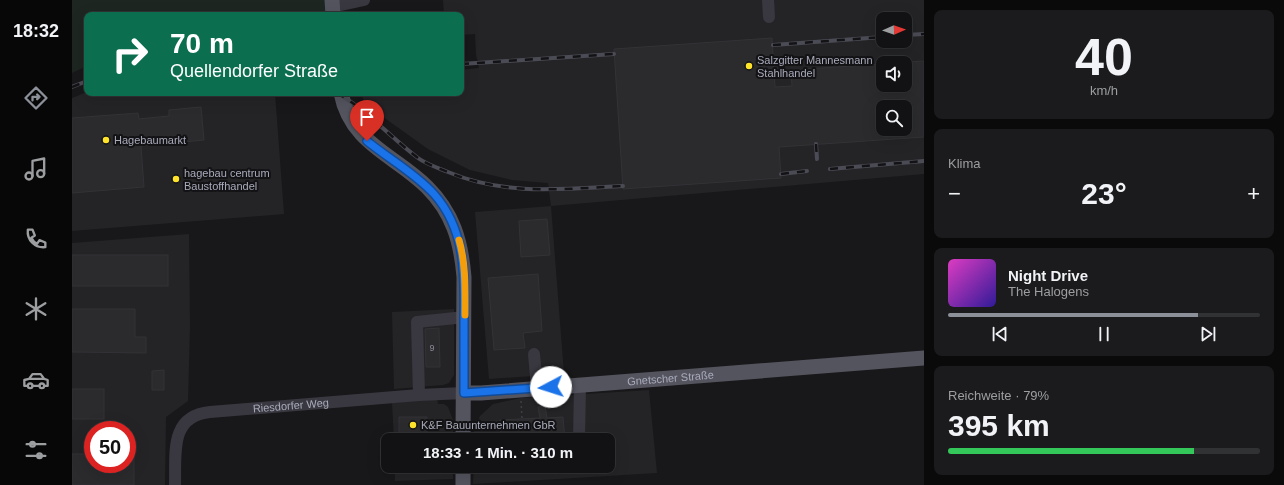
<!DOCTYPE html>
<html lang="de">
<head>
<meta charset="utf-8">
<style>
  body { margin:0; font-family:Arial,sans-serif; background:#1b1b1d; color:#f1f3f6; height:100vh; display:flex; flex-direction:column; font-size:15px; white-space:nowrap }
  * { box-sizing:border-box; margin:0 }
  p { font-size:13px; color:#9c9ea0 }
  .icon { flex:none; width:22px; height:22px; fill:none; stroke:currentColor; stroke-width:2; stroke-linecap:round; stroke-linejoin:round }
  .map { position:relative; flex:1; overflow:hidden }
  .details { display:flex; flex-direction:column; gap:10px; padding:10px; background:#0a0a0b; width:360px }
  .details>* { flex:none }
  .guide { position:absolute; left:12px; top:12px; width:380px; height:84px; border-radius:8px; box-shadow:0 4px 16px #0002,0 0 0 1px #313234; background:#0b6e4f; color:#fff; overflow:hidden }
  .needle { width:26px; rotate:88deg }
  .fabs { position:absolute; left:804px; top:12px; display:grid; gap:8px }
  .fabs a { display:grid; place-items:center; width:36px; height:36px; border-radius:8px; background:#121214; box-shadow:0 4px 16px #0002,0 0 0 1px #313234; font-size:20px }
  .speed { position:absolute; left:12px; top:421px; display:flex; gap:8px; font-size:20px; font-weight:700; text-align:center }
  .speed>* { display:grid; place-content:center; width:52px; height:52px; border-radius:50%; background:#121214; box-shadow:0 4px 16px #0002,0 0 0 1px #313234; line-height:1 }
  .speed .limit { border:6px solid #d22; background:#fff; color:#111 }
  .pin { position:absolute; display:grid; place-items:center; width:34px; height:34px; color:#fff; margin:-41px -17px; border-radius:50% 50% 50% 0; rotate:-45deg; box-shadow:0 0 4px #0007 }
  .pin .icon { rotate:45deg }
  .me { position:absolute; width:44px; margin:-22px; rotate:265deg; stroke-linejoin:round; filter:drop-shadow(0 0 3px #0008) }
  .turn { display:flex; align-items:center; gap:14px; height:84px; padding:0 20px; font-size:18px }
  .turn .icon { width:52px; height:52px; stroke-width:2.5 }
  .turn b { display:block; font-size:28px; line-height:34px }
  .big { font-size:30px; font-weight:600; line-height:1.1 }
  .details .widget { flex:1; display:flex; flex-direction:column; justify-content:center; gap:6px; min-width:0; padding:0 14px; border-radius:8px; background:#1b1b1d }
  .details .dial { align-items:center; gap:0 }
  .dial b { font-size:52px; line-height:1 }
  .song { display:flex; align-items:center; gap:12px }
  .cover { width:48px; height:48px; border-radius:6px; background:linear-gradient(135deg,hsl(310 70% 55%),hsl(250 70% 35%)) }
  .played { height:4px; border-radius:2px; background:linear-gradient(90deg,#8c9099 80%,#313234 80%) }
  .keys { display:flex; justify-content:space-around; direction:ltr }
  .heat { display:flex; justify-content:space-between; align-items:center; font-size:22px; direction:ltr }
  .charge { height:6px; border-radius:3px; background:linear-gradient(90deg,#34c759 79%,#313234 0) }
  .trip { position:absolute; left:309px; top:433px; width:234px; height:40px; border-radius:8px; background:#121214; box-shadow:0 4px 16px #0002,0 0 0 1px #313234; font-weight:600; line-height:40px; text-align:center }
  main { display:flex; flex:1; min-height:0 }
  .tab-bar { display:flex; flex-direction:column; width:72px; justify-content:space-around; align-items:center; background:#070708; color:#9c9ea0 }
  .tab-bar .icon { width:28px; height:28px }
  .tab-bar .current { color:#8c9099 }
  .tab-bar b { font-size:18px; color:#f1f3f6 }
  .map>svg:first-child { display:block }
  .built { fill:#242427; fill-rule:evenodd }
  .green { fill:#1d2620 }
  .building { fill:#2b2b2e; stroke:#333236; fill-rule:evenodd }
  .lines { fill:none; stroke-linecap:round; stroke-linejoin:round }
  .path { stroke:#3e3f47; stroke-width:1.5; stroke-dasharray:2 3; stroke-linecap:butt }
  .minor { stroke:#393840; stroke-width:12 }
  .major { stroke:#54545f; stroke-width:15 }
  .rail-casing { stroke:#4b4b55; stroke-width:4 }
  .rail { stroke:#131315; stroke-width:2.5; stroke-dasharray:8; stroke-linecap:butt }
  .route-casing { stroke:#114b97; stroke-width:10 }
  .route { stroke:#1a73e8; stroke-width:7 }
  .slow { stroke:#f59e0b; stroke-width:7 }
  .poi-dot { fill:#ffe42b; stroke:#131315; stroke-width:1.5 }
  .labels { text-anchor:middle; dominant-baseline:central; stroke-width:4; stroke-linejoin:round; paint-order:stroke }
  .number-label { font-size:9px; fill:#898a97 }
  .poi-label { font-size:11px; fill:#a9abbb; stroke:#131315; text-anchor:start }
  .street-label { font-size:11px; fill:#a9abbb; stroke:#131315 }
</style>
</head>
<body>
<main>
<nav class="tab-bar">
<b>18:32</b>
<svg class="icon current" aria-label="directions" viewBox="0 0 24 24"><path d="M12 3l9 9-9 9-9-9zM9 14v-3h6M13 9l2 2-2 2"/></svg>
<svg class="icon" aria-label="music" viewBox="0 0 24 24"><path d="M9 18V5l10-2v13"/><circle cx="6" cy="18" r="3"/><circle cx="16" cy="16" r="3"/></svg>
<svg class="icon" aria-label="phone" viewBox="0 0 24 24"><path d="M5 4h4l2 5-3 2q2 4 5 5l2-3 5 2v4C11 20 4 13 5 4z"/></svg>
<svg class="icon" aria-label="climate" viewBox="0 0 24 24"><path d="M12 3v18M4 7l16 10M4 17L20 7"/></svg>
<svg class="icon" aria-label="car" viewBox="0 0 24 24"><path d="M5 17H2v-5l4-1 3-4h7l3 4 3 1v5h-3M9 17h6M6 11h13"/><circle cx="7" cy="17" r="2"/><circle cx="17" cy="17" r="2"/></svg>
<svg class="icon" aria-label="filters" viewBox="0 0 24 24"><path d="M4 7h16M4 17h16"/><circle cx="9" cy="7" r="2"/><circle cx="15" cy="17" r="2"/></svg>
</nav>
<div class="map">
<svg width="852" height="485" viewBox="0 0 852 485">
  <rect width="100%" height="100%" fill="#18181a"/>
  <g class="built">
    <path d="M371,0h481v174l-373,32 13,168 -75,5 -14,-167 76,-6 -3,-23 -36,-3 -42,-10 -42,-21 -63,-45 -4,-11h100v-23l18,-2 -3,-13 -1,-21 -14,1v-20h-17zM811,19h22v22h-22zM811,63h22v22h-22zM811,107h22v22h-22z"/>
    <polygon points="15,92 15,93 203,93 212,214 0,231 0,98"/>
    <path d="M117,234l1,93 -2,74 -22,16 -1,68h-93v-242zM21,430h34v34h-34z"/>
    <polygon points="382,309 382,375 377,383 371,385 322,389 320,312"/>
    <polygon points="577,390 585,473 401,484 402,466 536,466 536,440 402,440 402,429 408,416 421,404 449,398"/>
    <polygon points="365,399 366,404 372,404 376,407 381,420 381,440 322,440 320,403"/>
    <polygon points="323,466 381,466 381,479 323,481"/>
  </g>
  <polygon class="green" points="0,0 271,0 256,15 15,15 15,66 0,73"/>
  <g class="building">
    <path d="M700,38l3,49 17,-1 -1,-16 92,-6v21h22v-23l19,-1v76l-145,10 2,31 -158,11 -9,-140zM811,107h22v22h-22z"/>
    <polygon points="129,107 132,140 69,146 72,187 0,193 0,118 66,113 67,119 97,116 97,110"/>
    <polygon points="475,219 478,255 449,257 447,221"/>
    <rect x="0" y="255" width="96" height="31"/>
    <polygon points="466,274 470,331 451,333 453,348 422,350 416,278"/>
    <polygon points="0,309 63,309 63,337 74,337 74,353 0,352"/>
    <polygon points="367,328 368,367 354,367 353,329"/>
    <polygon points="92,370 92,390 80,390 80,371"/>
    <rect x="0" y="389" width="32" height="30"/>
    <polygon points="473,406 475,418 491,417 493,440 429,440 428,420 468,418 466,407"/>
    <polygon points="327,417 355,417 355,433 366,433 366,440 327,440"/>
    <polygon points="0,454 21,454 21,464 55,464 55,455 62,455 62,485 0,485"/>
  </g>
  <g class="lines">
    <polyline class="path" points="449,401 450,419"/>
    <g class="minor">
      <polyline points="696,0 697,17"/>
      <polyline points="260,7 292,0"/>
      <polyline points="462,354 465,388"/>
      <polyline points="347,395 345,322 393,317"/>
      <polyline points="507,440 508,385"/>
      <path id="s1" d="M103,485c1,-31 -6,-69 35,-73l209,-17 45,-2"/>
    </g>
    <g class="major">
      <polyline points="260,0 261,15"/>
      <path d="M269,93c10,51 54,62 86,94 26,26 34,54 37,90l-1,163"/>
      <path id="s2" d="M392,393h17l443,-35"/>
      <polyline points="391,485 391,466"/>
    </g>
    <g class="rail-casing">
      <g id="rail">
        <polyline points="833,35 852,34"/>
        <polyline points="701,45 811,37"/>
        <polyline points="389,64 542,54"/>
        <polyline points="0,87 15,81"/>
        <path d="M265,93c30,17 53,44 81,65 8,6 20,10 30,14 57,24 114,17 175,14"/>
        <polyline points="744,144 745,159"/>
        <polyline points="758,169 852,161"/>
        <polyline points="709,174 735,171"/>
      </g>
    </g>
    <use href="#rail" class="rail"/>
  </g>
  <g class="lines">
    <g class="route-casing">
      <path id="route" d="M295,141c22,18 48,32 67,53 31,35 31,79 30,123 0,25 0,51 0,76l87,-6"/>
    </g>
    <use href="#route" class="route"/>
    <path class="slow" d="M387,240c7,24 6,50 6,75"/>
  </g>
  <g class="poi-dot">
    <circle cx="677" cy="66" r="4"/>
    <circle cx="34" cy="140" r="4"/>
    <circle cx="104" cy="179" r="4"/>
    <circle cx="341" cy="425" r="4"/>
  </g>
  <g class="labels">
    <g class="number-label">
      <text x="360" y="348">9</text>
    </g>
    <g class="poi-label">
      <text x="685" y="60">Salzgitter Mannesmann<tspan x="685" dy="13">Stahlhandel</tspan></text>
      <text x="42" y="140">Hagebaumarkt</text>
      <text x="112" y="173">hagebau centrum<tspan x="112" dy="13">Baustoffhandel</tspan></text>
      <text x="349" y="425">K&amp;F Bauunternehmen GbR</text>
    </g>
    <g class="street-label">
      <text stroke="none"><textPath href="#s2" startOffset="207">Gnetscher Straße</textPath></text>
      <text stroke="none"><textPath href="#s1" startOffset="173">Riesdorfer Weg</textPath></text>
    </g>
  </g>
</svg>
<div class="fabs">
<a><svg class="needle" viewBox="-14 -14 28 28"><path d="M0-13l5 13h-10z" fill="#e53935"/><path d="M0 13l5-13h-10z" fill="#9c9ea0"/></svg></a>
<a><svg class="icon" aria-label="sound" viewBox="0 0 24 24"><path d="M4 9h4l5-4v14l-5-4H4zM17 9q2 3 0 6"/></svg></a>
<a><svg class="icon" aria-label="search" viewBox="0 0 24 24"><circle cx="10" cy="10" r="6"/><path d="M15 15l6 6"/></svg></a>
</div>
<div class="speed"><div class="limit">50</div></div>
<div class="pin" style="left:295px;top:141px;background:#d93025"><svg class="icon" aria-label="arrive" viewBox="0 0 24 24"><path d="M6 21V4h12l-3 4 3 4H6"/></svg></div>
<svg class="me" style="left:479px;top:387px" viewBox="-20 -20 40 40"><circle r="19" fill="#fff"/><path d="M0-13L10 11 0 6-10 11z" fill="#1a73e8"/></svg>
<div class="trip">18:33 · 1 Min. · 310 m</div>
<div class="guide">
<div class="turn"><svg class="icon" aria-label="right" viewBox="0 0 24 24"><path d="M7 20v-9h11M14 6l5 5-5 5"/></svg><div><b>70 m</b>Quellendorfer Straße</div></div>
</div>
</div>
<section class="details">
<div class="widget dial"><b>40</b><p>km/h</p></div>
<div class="widget"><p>Klima</p>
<div class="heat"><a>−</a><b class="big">23°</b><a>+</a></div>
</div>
<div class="widget">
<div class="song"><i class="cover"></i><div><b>Night Drive</b><p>The Halogens</p></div></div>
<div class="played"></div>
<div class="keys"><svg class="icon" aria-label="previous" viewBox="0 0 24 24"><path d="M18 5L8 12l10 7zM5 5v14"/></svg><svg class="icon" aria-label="pause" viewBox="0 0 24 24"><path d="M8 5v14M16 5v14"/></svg><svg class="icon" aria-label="next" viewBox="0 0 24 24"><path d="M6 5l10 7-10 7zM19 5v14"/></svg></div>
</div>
<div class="widget"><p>Reichweite · 79%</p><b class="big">395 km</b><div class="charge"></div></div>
</section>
</main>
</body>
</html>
